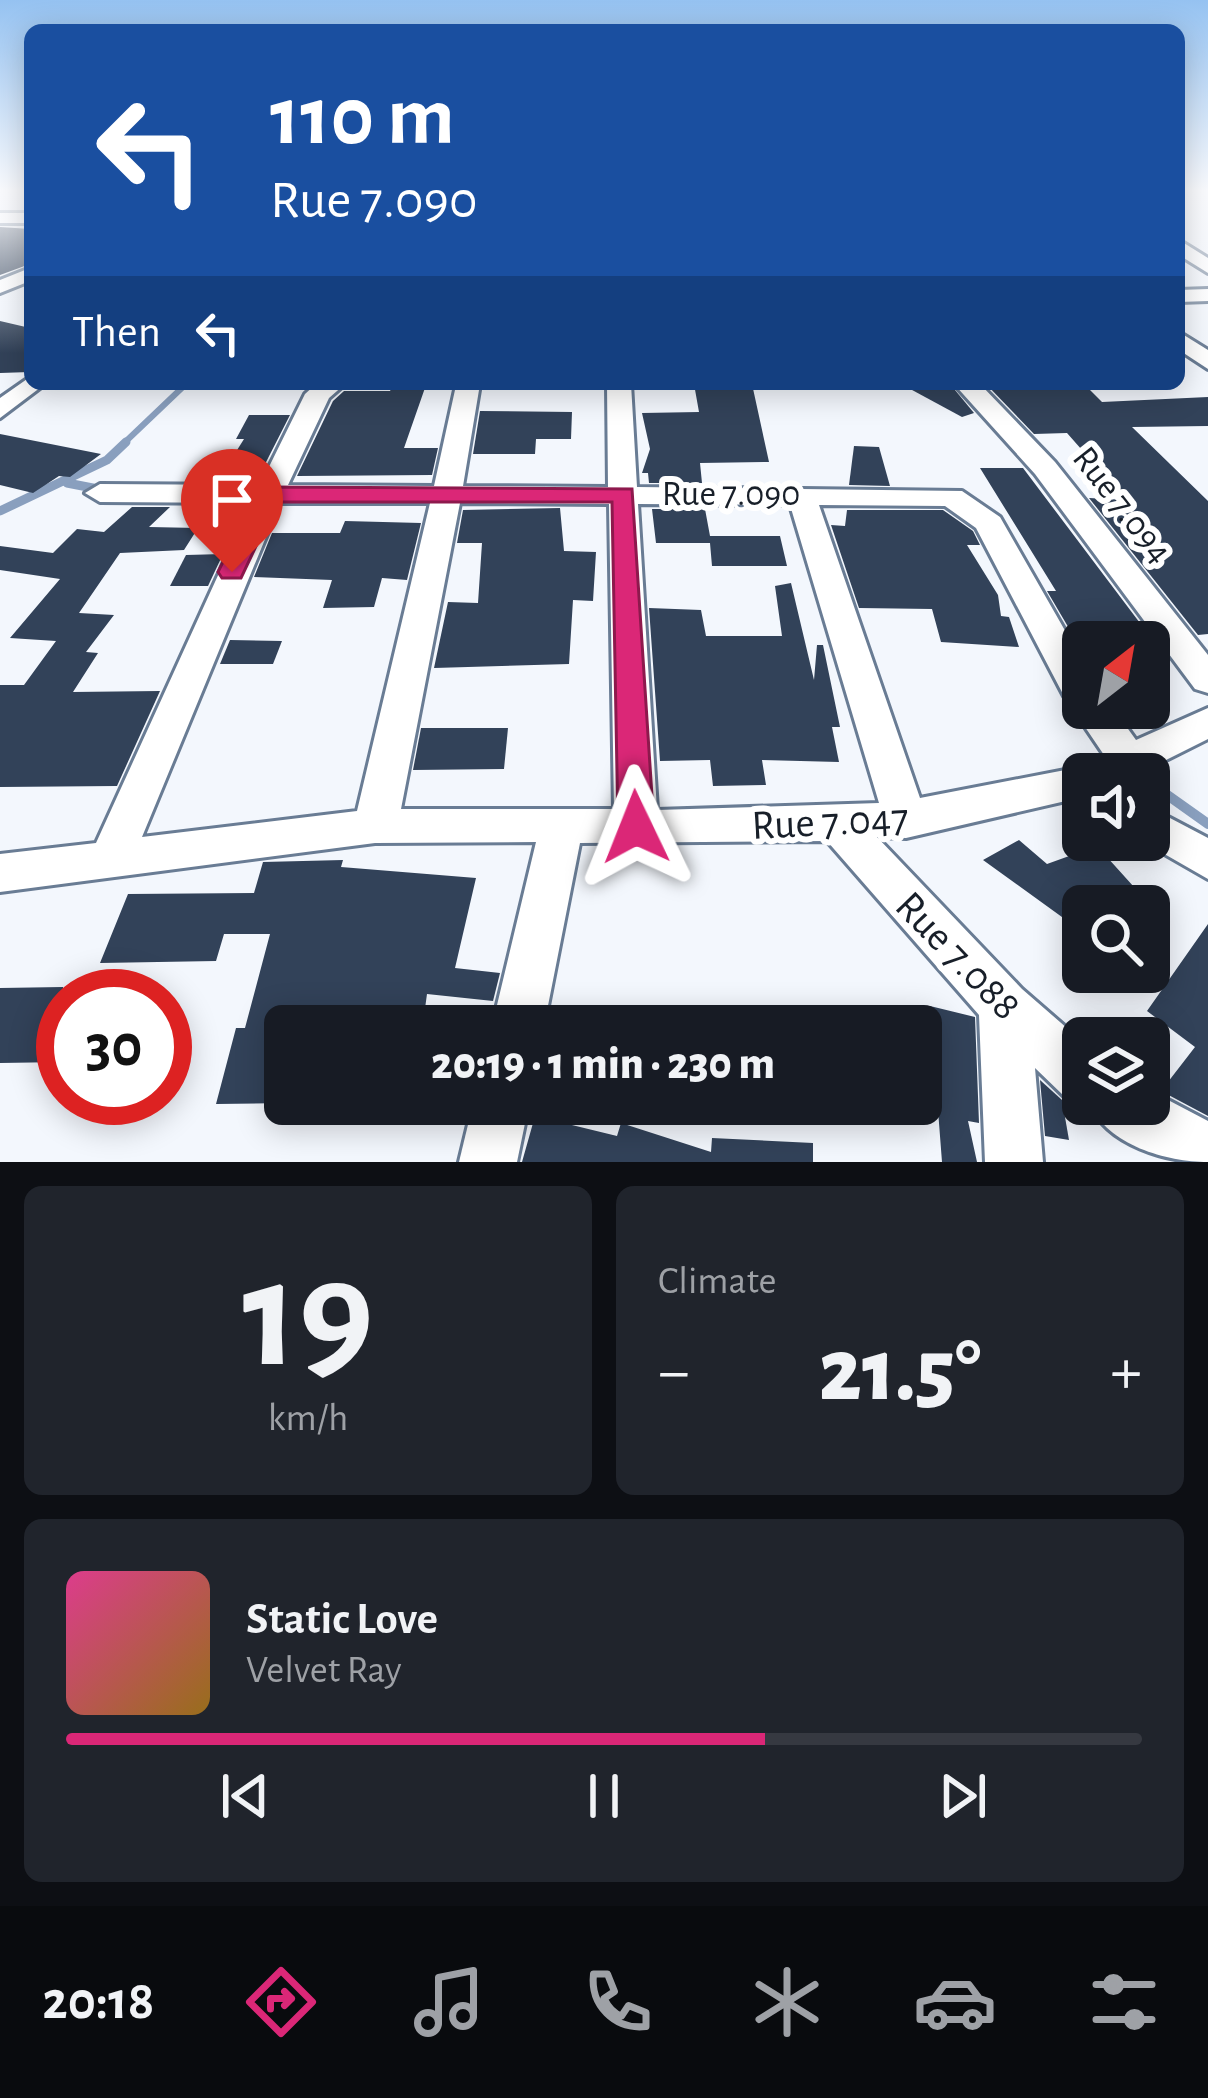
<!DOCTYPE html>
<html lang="en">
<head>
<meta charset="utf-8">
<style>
  body { margin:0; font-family:"Alegreya Sans",sans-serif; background:#20242c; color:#f1f3f6; height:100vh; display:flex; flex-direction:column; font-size:45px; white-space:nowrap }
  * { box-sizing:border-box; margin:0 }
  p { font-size:39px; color:#9ea1a6 }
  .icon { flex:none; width:66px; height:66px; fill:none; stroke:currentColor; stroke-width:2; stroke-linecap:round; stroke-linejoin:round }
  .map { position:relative; height:1162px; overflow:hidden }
  .drawer { display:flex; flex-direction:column; gap:24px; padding:24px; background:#0d0f14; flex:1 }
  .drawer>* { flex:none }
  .hud { position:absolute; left:24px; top:24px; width:1161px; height:366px; border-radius:18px; box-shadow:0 6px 30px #0003; background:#1a4fa0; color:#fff; overflow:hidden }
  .needle { width:78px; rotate:31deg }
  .fabs { position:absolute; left:1062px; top:621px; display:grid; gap:24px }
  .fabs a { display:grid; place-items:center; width:108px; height:108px; border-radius:18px; background:#171b24; box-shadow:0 6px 30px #0003; font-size:60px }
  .speed { position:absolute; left:36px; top:969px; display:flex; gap:24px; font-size:60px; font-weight:700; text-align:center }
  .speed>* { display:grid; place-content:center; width:156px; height:156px; border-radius:50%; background:#171b24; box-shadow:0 6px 30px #0003; line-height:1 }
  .speed .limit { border:18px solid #d22; background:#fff; color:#111 }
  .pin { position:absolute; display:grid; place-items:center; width:102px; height:102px; color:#fff; margin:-123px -51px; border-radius:50% 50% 50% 0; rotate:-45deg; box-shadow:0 0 12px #0007 }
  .pin .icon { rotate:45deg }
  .me { position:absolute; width:132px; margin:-66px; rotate:358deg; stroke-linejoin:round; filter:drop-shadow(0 0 9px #0008) }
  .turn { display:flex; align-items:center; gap:42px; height:252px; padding:0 48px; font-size:54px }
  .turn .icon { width:156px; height:156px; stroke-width:2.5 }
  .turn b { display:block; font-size:84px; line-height:102px }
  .then { display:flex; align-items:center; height:114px; padding:0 48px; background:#0003; gap:24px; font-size:45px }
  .big { font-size:90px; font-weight:800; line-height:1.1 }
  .drawer .widget { flex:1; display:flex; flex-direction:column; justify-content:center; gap:18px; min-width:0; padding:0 42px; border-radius:18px; background:#20242c }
  .drawer .dial { align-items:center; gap:0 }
  .dial b { font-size:156px; line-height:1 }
  .song { display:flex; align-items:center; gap:36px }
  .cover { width:144px; height:144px; border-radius:18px; background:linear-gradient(135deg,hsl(330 70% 55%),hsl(40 70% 35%)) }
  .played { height:12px; border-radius:6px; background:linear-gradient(90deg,#db2777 65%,#363941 65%) }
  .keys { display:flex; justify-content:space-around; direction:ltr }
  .heat { display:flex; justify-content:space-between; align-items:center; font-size:66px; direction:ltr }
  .drawer .tiles { flex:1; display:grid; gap:24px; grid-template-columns:1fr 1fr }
  .widget:last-child { grid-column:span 2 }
  .trip { position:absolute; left:264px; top:1005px; width:678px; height:120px; border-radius:18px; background:#171b24; box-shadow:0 6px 30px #0003; font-weight:800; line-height:120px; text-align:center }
  .menu { display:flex; height:192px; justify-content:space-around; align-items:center; background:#090b0e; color:#9ea1a6 }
  .menu .icon { width:84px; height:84px }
  .menu .active { color:#db2777 }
  .menu b { font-size:54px; color:#f1f3f6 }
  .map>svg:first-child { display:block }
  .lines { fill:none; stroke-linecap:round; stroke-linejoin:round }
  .stream-far2 { stroke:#899fbe; stroke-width:6 }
  .stream-far1 { stroke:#899fbe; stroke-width:9 }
  .stream { stroke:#899fbe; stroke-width:10 }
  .building { fill:#324259 }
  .minor-casing { stroke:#697c94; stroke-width:6 }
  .minor { fill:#fff; fill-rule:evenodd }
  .route { fill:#db2777; stroke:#8e194d; stroke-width:3 }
  .labels { text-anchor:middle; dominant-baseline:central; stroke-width:12; stroke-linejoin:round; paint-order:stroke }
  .street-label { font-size:36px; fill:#181f29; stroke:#fff }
  .near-street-label { font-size:42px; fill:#181f29; stroke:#fff }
</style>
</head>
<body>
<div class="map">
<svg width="1208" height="1162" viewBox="0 0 1208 1162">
  <rect width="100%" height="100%" fill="#f3f7fd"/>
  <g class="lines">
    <polyline class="stream-far2" points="122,445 186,384"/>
    <g class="stream-far1">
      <polyline points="67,483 103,490"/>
      <polyline points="0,511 107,460 126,442"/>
    </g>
    <polyline class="stream" points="1149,782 1208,824"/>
  </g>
  <g class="building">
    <polygon points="0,227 30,229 30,264 0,275"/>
    <polygon points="0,321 30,328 30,372 0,373"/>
    <polygon points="694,384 752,384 769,462 700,463 702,483 649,483 648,473 642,473 650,449 642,413 699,412"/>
    <polygon points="901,384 950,384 974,413 962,417"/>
    <polygon points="986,384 1084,384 1102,402 1208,397 1208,426 1132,427 1208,501 1208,634 1198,635 1089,498 1126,500 1067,433 1034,434"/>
    <polygon points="393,385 426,385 404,448 438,448 432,475 297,476 333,401 344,391 390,391"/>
    <polygon points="480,411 572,412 571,439 536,439 535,454 473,454"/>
    <polygon points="249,415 290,415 262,470 224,471 244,439 236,439"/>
    <polygon points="0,434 101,454 70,477 59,476 33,493 0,485"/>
    <polygon points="854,446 879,447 890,486 849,485"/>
    <polygon points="980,468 1023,468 1152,639 1077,642 1047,591 1056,591"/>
    <polygon points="132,507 170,507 149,527 198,528 184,550 120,553 79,613 114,615 86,652 98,653 73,692 160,691 117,786 0,787 0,685 24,685 56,641 10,638 60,579 0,570 0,546 53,553 77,529 104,532"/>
    <polygon points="560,508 564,551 596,552 593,601 573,600 569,664 434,668 448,602 478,603 482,543 457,543 463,510"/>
    <polygon points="652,509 705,509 710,536 780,536 787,566 712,566 710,543 656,543"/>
    <polygon points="847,510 943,510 973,531 980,545 967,545 998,595 1001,616 1009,617 1019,647 941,642 932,609 859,608 831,525 845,526"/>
    <polygon points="345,521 421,523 407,580 382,578 374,607 323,608 332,580 254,577 272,533 340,533"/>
    <polygon points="223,554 208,586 170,586 186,555"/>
    <polygon points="791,583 814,680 817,645 823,645 840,727 832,727 839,762 762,760 766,785 713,786 710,760 660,761 649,608 701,610 706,636 782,636 775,586"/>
    <polygon points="230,640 282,641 273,664 220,664"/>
    <polygon points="421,728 508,728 504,769 413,770"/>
    <polygon points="1019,840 1047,864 1097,846 1143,897 1113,906 1083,906 1083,915 1073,925 983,860"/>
    <polygon points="343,860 341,867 476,878 455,968 500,973 493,1001 427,994 423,1023 346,1026 347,1019 285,1020 285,1103 216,1104 236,1028 245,1028 270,934 224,934 216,961 100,963 128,894 254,893 263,862"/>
    <polygon points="1208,924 1208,1116 1161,1091 1195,1047 1147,1011"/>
    <polygon points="63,987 63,1062 0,1063 0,988"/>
    <polygon points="930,1006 975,1017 979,1123 968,1121 977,1162 942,1162"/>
    <polygon points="1040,1080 1062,1100 1069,1140 1045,1136"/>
    <polygon points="535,1116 617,1136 621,1123 711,1152 712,1138 813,1143 813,1162 522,1162"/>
  </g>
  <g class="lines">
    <g class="minor-casing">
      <g id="minor">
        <rect x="0" y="213" width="30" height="10"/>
        <polygon points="1179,240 1208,258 1208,273 1179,255"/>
        <polygon points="30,268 30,281 0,293 0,280"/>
        <polygon points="1208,289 1208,301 1179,302 1179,290"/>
        <polygon points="1179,332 1208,350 1208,369 1179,350"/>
        <polygon points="30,377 30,384 45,384 0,418 0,398"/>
        <path d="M316,384h29l-16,14 -41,87 146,1 21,-96 18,-6 6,6 -16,96 145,1 -1,-103h24l6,103 325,4 38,26 83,145v46h30l23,32 72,-32v31l-70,35h-55v23l-177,41 -29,-1 145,152 61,53v62l-19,-8 -29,-28 8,94h-58l-6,-147 -152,-174 -247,2 -36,183h-52l44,-184 -161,1 -375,49v-38l96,-11 155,-340 -151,-1 -15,-9 15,-9 160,1 45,-91zM280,503h150l-73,308 -215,26zM460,503l149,1 5,305h-213zM638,504l152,1 89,298 -222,7zM819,505l126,1 31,22 88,168 40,59 -18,11 -166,32z"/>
        <polygon points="954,384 980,384 1055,462 1208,655 1208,693 1195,689 1035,474"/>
        <polygon points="1149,807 1208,838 1208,879 1140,840 1149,840"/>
        <path d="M1149,1090l59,31v41c-41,0 -101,-17 -118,-58h59z"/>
        <polygon points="473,1104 529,1104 517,1162 459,1162"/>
      </g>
    </g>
    <use href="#minor" class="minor"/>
  </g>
  <linearGradient id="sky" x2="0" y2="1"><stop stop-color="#95c2f1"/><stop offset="0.54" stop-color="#fafbfe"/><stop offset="1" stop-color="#fafbfe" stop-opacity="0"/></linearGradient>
  <rect width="1208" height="353" fill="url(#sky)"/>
  <polygon class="route" points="268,487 632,489 654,827 648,837 623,837 618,827 612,502 277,502 241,578 222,578 218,572 256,495"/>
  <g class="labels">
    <g class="street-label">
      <text x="731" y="494">Rue 7.090</text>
      <text transform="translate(1122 505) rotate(52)">Rue 7.094</text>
    </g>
    <g class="near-street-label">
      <text transform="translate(830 822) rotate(-3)">Rue 7.047</text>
      <text transform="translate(958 956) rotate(46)">Rue 7.088</text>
    </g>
  </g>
</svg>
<div class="fabs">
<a><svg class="needle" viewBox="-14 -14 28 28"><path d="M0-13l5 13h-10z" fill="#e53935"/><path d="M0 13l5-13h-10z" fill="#9ea1a6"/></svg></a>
<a><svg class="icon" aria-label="sound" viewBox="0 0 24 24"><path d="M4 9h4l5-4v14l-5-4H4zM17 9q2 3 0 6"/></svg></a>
<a><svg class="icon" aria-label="search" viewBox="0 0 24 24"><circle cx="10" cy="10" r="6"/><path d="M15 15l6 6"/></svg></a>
<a><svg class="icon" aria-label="layers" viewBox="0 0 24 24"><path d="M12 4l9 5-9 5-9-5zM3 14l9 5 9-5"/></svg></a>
</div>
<div class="speed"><div class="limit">30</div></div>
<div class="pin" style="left:232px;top:572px;background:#d93025"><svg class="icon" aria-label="arrive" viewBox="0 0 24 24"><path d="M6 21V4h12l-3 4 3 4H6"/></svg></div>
<svg class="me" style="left:636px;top:827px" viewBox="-20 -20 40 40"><path d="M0-17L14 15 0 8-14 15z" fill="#db2777" stroke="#fff" stroke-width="4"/></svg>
<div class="trip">20:19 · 1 min · 230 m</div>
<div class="hud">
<div class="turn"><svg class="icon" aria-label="left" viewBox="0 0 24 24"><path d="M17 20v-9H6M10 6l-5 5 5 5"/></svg><div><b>110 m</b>Rue 7.090</div></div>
<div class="then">Then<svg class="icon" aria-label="left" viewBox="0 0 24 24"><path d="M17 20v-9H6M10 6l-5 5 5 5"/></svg></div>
</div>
</div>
<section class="drawer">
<div class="tiles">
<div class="widget dial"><b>19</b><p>km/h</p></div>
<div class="widget"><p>Climate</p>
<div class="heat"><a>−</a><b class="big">21.5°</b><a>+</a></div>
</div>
<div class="widget">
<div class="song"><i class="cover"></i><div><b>Static Love</b><p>Velvet Ray</p></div></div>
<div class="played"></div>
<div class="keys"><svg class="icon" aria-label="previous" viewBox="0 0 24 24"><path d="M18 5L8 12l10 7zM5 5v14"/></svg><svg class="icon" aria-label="pause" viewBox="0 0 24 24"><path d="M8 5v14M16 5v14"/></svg><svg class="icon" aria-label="next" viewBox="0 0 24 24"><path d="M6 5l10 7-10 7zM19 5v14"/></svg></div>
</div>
</div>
</section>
<nav class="menu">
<b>20:18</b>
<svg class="icon active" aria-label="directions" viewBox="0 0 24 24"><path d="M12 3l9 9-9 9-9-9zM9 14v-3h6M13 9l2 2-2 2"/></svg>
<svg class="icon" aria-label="music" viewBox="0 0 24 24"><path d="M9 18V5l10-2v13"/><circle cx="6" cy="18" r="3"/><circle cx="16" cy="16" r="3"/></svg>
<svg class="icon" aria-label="phone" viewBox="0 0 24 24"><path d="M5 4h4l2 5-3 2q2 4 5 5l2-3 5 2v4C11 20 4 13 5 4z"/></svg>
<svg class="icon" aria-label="climate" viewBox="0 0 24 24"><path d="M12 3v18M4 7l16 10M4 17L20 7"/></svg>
<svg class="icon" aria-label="car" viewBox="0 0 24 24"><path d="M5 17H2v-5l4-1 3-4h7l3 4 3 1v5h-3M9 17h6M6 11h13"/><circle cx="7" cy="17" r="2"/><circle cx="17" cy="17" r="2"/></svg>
<svg class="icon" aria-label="filters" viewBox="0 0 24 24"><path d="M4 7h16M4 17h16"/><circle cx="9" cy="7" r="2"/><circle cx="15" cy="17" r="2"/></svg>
</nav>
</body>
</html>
